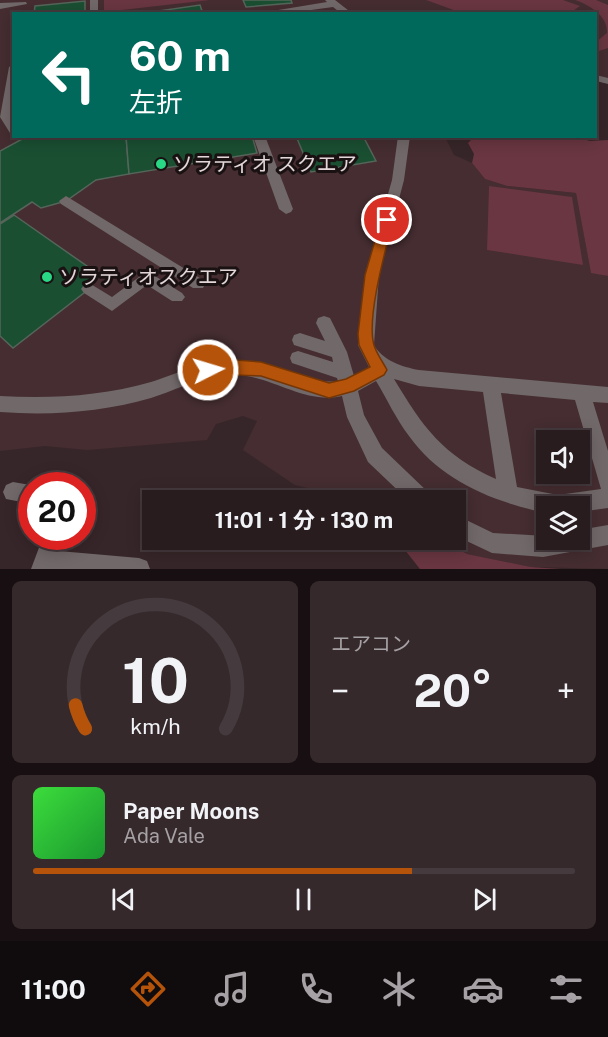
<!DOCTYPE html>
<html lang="ja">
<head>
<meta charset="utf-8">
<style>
  body { margin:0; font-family:"Public Sans","Noto Sans JP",sans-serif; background:#35292c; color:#f1f3f6; height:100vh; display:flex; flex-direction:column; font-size:22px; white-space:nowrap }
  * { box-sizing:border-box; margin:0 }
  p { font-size:20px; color:#a5a1a4 }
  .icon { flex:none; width:33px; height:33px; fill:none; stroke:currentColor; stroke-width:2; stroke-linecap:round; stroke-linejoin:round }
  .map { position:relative; height:569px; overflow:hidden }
  .sheet { display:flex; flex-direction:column; gap:12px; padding:12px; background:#170f11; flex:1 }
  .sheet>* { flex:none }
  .banner { position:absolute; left:12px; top:12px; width:585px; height:126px; border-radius:0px; box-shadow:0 3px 15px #0003,0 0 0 2px #453a3d; background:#00695c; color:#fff; overflow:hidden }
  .fabs { position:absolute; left:536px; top:430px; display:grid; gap:12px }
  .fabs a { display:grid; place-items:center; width:54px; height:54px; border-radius:0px; background:#291c1f; box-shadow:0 3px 15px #0003,0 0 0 2px #453a3d; font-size:30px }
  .speed { position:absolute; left:18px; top:472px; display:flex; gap:12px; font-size:30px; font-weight:700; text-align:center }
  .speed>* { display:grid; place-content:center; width:78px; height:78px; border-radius:50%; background:#291c1f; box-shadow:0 3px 15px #0003,0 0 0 2px #453a3d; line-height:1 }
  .speed .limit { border:9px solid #d22; background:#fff; color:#111 }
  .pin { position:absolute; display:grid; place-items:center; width:51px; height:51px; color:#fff; margin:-26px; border:3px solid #fff; border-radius:50%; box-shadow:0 2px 6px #0007 }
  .me { position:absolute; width:66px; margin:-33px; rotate:85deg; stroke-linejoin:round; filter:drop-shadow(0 0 4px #0008) }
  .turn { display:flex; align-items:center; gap:21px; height:126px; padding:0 18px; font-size:27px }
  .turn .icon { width:78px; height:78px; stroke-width:2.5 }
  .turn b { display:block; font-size:42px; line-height:51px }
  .big { font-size:45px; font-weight:700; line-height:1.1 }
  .sheet .card { flex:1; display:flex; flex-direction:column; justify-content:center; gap:9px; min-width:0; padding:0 21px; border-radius:9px; background:#35292c }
  .sheet .dial { align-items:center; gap:0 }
  .dial svg { height:156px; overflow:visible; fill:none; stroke:#453a3d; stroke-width:7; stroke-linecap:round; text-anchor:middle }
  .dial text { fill:#f1f3f6; stroke:none }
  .song { display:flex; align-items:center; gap:18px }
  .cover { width:72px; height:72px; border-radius:9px; background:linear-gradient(135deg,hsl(120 70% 55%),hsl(130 70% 35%)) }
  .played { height:6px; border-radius:3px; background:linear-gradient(90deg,#b45309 70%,#453a3d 70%) }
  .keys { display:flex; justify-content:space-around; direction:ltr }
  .heat { display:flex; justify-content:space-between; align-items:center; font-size:33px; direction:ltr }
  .sheet .tiles { flex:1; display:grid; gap:12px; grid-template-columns:1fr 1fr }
  .card:last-child { grid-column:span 2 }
  .trip { position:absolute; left:142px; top:490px; width:324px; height:60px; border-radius:0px; background:#291c1f; box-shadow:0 3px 15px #0003,0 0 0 2px #453a3d; font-weight:700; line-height:60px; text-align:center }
  .dock { display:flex; height:96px; justify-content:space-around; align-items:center; background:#100b0c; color:#a5a1a4 }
  .dock .icon { width:42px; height:42px }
  .dock .on { color:#b45309 }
  .dock b { font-size:27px; color:#f1f3f6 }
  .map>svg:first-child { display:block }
  .built { fill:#452d31; fill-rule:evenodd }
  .green { fill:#693641 }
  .building { fill:#1a4f32; stroke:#55655a; stroke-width:1.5 }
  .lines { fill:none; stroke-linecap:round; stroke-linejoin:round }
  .minor { fill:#716869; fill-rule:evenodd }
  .route { fill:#b45309; stroke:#753606; stroke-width:1.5 }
  .poi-dot { fill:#28d885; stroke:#191112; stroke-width:2 }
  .labels { text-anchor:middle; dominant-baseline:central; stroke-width:6; stroke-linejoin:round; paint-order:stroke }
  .poi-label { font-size:20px; fill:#e2d6d8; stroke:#191112; text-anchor:start }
</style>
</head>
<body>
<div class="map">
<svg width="608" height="569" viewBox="0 0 608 569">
  <rect width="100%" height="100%" fill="#372629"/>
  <path class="built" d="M0,0h608v79l-12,-4v-61h-582v122l431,1 9,18 18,8 13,16 22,7 69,7 15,79 17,4v293l-77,-2 -65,-13 -25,-14h15v-39h-95l-66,-16 -52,-35 14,-29 -14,-5 -27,8 -9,16 -120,10 -42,-4 -45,5zM546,441h33v33h-33zM546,507h33v33h-33z"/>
  <g class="green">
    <polygon points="104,0 210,0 104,12"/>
    <polygon points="426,0 563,0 580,6 570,13 462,13"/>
    <path d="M575,0h21l12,5v43l-12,4v-10l11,-9c1,-18 -18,-28 -32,-33z"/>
    <polygon points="474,137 572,136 590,141 608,140 608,276 591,273 576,193 507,186 485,179 472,163 474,154 468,143"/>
    <polygon points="489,186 572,197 583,265 487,250"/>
    <polygon points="397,540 441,540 467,554 531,567 561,569 420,569"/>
  </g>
  <g class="building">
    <polygon points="243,0 291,0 292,3 246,7"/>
    <polygon points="85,1 85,14 34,14 35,6"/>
    <polygon points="200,5 203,14 138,14"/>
    <polygon points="33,136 126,136 129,174 96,180 66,201 41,208 32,202 0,223 0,151 24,138"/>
    <polygon points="126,136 252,136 257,153 129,174"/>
    <polygon points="296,136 363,136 376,161 311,172"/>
    <polygon points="14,215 94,271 94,282 89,289 13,348 0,336 0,224"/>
  </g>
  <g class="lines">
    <g class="minor">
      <rect x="90" y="0" width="8" height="14"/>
      <polygon points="325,0 335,0 353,14 342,14 333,7 282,14 254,14 327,2"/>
      <polygon points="26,2 27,4 0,9 0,3"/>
      <polygon points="14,64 14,99 11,116 14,121 14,134 10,133 0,117 9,67"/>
      <polygon points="596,75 608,78 608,84 596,81"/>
      <polygon points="253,136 265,136 293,209 291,212 286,214 279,209"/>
      <path d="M398,136h12l-6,44 -25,95 -5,70c8,15 28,22 45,25l189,17v16l-15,-1 15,49v57l-29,4v-5h-33v6c-52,-11 -105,-32 -137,-77 -13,-17 -22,-37 -33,-55l-18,10 6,24 18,33 48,46 3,7h-24l-41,-39 -21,-45 -5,-21c-37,9 -71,-21 -107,-21 -30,-1 -56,14 -84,23 -49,14 -100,18 -151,14v-16c51,3 102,0 151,-14 26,-8 51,-21 80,-22 37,-2 70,26 107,21l-1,-3 -45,-15 -2,-5 2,-5 6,-2 35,11 -1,-5 -38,-12 -2,-5 2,-5 6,-2 25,8 -9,-18 2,-5 6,-2 6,2 17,34 7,24 15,-9 -11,-22 7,-70 27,-95zM394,379l25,7 64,6 13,87c-54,-24 -73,-52 -102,-100zM501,393l74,7 26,89 -43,6 -41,-8z"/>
      <polygon points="66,196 203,280 205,284 203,288 193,288 61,204 59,201"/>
      <polygon points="147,271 182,293 185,297 182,301 172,301 147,285 112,311 84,293 81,289 84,285 89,283 112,297"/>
      <polygon points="13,482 36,486 32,486 32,504 6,499 3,492 6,485"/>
      <polygon points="456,515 493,533 546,536 546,540 579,540 579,530 608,525 608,545 543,557 492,553 456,536"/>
      <polygon points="43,537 63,537 59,551 139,558 147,561 150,569 31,569"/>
    </g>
  </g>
  <path class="route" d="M387,216l6,4c-7,28 -27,99 -19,125 2,8 9,17 13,25l-3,5 -30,16 -25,7 -68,-22 -58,-2 -2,-4 2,-5 32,-5 26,2 68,21 17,-4 24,-12 -11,-22 -1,-11 7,-59 16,-55z"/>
  <g class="poi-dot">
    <circle cx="161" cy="164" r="6"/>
    <circle cx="47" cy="277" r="6"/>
  </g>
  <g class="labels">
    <g class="poi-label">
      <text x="173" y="164">ソラティオ スクエア</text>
      <text x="59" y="277">ソラティオスクエア</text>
    </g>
  </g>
</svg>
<div class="fabs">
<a><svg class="icon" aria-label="sound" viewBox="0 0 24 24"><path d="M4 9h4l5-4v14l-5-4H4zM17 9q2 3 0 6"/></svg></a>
<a><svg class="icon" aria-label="layers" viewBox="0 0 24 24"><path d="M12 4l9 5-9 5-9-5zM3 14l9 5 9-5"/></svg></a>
</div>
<div class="speed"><div class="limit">20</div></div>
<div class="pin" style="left:387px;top:220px;background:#d93025"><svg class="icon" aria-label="arrive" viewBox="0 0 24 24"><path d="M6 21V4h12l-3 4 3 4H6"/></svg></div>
<svg class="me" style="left:208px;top:370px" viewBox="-20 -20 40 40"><circle r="17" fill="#b45309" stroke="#fff" stroke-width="3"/><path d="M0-11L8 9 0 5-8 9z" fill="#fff"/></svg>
<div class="trip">11:01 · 1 分 · 130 m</div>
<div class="banner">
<div class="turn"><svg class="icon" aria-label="left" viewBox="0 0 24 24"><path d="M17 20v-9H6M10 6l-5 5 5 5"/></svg><div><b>60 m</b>左折</div></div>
</div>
</div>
<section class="sheet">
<div class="tiles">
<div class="card dial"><svg viewBox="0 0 100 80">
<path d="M14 69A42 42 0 1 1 86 69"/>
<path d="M14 69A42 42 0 0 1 9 57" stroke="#b45309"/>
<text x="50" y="56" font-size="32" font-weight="700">10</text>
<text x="50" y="72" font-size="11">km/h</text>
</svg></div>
<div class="card"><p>エアコン</p>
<div class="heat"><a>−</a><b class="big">20°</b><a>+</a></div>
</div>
<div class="card">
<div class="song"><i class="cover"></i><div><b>Paper Moons</b><p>Ada Vale</p></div></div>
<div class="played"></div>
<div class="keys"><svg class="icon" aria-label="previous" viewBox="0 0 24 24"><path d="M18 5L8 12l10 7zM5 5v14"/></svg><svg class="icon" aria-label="pause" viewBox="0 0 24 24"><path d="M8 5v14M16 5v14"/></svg><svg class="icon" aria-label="next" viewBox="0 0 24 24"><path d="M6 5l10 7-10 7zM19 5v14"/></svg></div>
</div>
</div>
</section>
<nav class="dock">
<b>11:00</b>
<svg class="icon on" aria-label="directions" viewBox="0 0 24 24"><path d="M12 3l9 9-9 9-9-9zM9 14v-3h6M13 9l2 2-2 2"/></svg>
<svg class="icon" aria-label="music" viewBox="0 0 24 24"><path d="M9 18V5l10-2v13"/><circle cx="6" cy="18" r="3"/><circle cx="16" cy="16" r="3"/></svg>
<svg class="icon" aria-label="phone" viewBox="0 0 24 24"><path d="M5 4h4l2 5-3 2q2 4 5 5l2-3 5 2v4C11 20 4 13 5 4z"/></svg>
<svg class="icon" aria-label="climate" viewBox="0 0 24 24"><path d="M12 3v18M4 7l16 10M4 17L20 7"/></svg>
<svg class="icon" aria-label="car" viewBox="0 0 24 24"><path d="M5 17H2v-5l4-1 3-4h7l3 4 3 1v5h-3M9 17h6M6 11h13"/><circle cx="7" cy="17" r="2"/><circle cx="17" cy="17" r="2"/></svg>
<svg class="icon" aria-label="filters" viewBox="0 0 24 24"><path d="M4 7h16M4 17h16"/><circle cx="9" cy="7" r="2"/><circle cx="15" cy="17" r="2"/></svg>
</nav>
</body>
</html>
